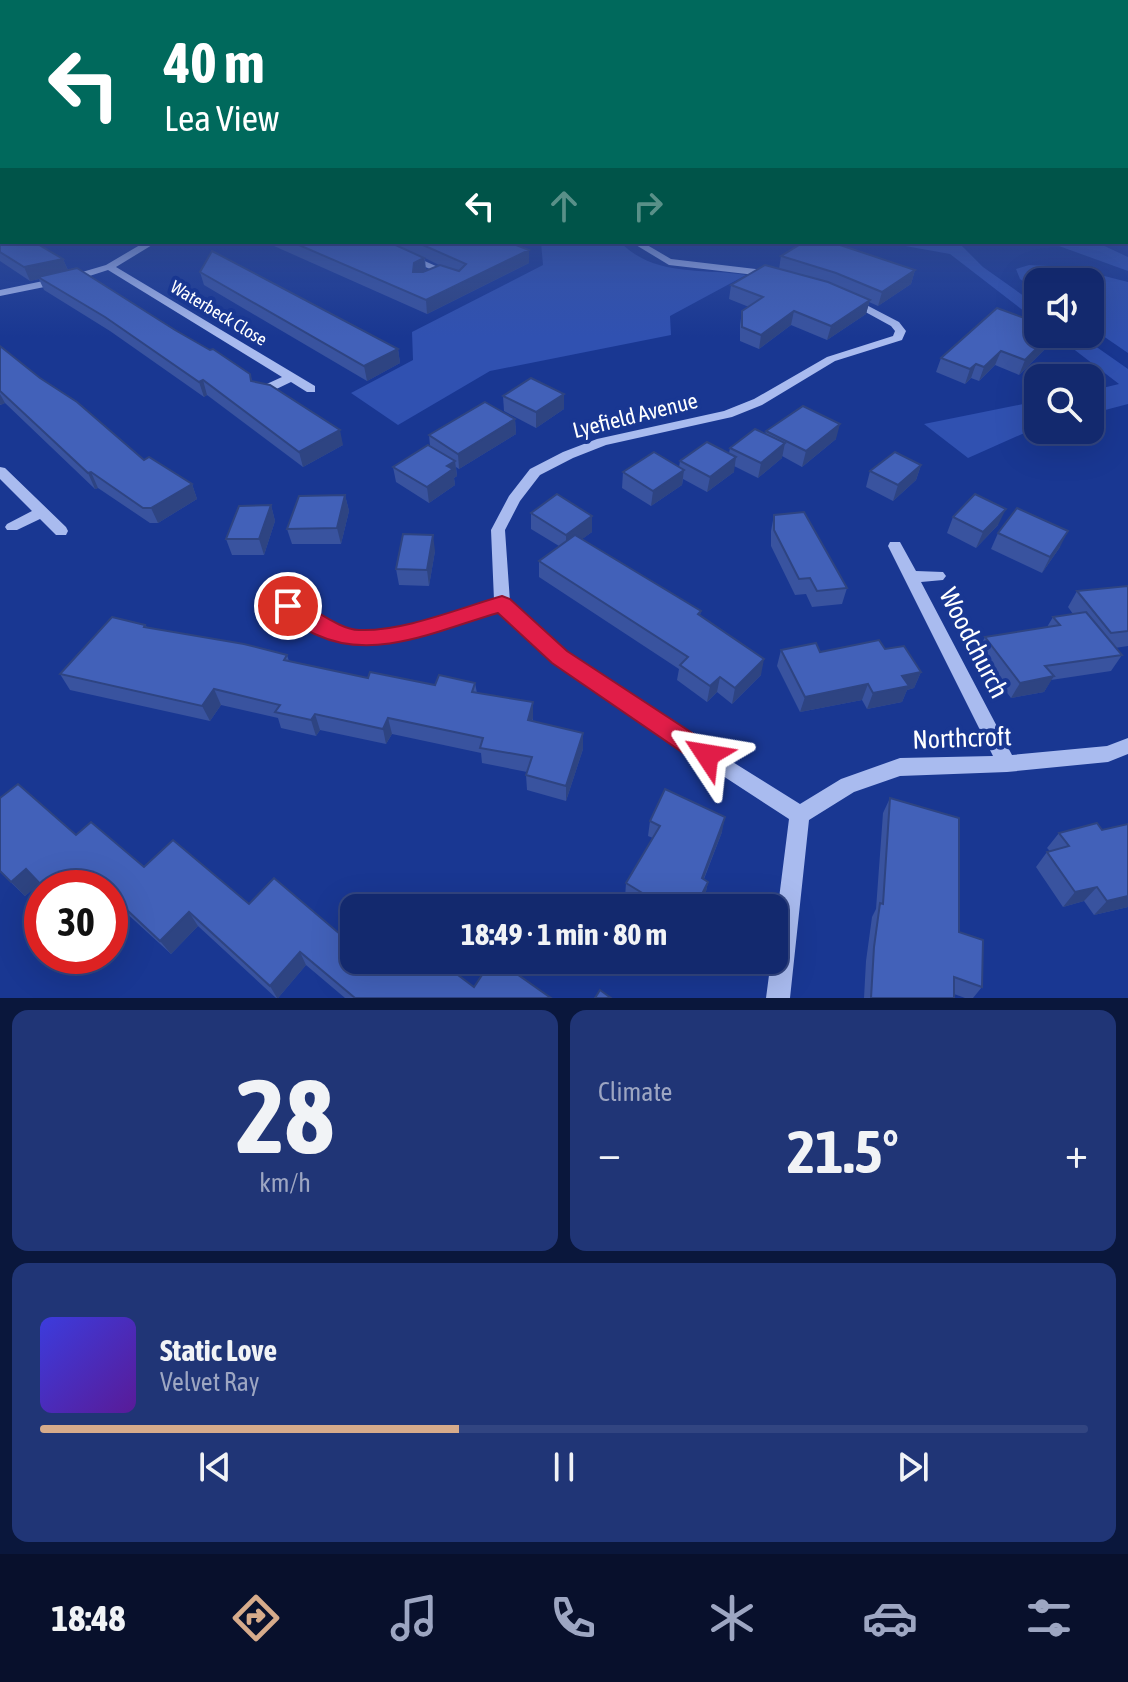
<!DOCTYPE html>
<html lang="en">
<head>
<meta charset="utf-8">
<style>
  body { margin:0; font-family:"Asap Condensed",sans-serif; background:#203576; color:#f1f3f6; height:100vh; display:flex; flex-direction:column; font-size:30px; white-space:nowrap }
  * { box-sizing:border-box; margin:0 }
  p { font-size:26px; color:#9da6c2 }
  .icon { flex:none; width:44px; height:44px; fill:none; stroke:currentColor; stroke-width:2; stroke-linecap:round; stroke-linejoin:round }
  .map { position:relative; height:998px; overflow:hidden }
  .panel { display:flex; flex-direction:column; gap:12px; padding:12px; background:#0a173c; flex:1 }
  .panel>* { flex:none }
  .banner { position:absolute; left:0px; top:0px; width:1128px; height:244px; box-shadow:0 8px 32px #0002,0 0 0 2px #324581; background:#00695c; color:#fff; overflow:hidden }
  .tools { position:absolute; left:1024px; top:268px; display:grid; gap:16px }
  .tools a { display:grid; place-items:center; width:80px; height:80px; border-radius:16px; background:#13296e; box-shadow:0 8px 32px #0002,0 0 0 2px #324581; font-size:40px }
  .speed { position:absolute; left:24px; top:870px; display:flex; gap:16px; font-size:40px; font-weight:700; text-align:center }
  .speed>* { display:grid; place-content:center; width:104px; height:104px; border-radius:50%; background:#13296e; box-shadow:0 8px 32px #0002,0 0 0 2px #324581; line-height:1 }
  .speed .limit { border:12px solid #d22; background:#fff; color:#111 }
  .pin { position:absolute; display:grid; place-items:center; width:68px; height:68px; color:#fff; margin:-34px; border:4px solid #fff; border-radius:50%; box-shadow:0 2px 8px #0007 }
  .me { position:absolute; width:88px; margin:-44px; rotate:303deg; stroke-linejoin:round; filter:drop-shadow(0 0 6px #0008) }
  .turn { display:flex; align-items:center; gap:28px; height:168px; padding:0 32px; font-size:36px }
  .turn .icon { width:104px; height:104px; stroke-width:2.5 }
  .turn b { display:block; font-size:56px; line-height:68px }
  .lanes { display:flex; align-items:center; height:76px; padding:0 32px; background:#0003; justify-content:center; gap:40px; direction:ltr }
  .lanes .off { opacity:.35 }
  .big { font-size:60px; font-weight:700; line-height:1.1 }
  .panel .card { flex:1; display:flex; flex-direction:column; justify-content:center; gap:12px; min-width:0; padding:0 28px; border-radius:16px; background:#203576 }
  .panel .dial { align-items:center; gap:0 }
  .dial b { font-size:104px; line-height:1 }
  .song { display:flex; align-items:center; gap:24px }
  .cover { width:96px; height:96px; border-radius:12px; background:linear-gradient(135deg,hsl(240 70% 55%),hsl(270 70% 35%)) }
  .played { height:8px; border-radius:4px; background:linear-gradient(90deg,#d6ab8b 40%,#324581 40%) }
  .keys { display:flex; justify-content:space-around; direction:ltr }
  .heat { display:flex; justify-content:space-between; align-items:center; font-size:44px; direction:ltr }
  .panel .tiles { flex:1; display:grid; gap:12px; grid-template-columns:1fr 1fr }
  .card:last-child { grid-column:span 2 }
  .trip { position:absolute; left:340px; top:894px; width:448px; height:80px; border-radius:16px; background:#13296e; box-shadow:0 8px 32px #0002,0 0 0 2px #324581; font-weight:700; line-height:80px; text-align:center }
  .tab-bar { display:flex; height:128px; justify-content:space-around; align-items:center; background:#08102c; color:#9da6c2 }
  .tab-bar .icon { width:56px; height:56px }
  .tab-bar .selected { color:#d6ab8b }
  .tab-bar b { font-size:36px; color:#f1f3f6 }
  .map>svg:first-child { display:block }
  .green { fill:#3051b1 }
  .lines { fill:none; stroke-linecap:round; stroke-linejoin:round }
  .minor { fill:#a9bbef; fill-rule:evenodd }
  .wall { fill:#39539f; fill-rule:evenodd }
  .shaded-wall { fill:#2e4482 }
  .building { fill:#4261b9; stroke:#2e4482; stroke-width:2 }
  .route { fill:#e11d48; stroke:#92132f; stroke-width:2 }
  .labels { text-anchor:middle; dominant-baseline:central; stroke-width:8; stroke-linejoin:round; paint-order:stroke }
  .far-street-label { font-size:18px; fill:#fff; stroke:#193792 }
  .street-label { font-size:22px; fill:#fff; stroke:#193792 }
  .near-street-label { font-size:26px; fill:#fff; stroke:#193792 }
</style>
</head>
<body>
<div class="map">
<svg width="1128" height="998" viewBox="0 0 1128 998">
  <rect width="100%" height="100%" fill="#193792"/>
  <g class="green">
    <path d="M541,242h79c34,35 82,26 126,33l-76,41 1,19 -181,36 -92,54 -47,-32 62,-33 -1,-28 131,-67z"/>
    <polygon points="883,242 958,242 983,267 1038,306 1038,322 950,254"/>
    <polygon points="1048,242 1096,242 1128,257 1128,271"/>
    <polygon points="1029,265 1069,267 1128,282 1128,353 1090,327 1090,282 1038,282 1038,292 1020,279 1016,269"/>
    <polygon points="1054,334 1078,334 1128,369 1128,404 1090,414 1090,391 1119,384"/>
    <polygon points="1038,401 1038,427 968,458 924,424"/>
  </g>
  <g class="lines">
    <g class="minor">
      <polygon points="1126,205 1128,206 1128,212 1126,211"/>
      <polygon points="145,242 157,242 116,267 315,386 315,392 307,392 291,382 266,394 258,394 256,391 258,388 282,377 108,270 74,281 0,296 0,290 72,275 106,265"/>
      <polygon points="369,242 382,242 456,275 448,277"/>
      <polygon points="631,242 642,242 671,259 773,271 778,274 773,277 669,265"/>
      <path d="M853,298l46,24 7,9 -4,9 -67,21 -73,44 -30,12 -126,28 -33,13 -33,17 -20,26 -15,29 5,72 55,50 78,54 157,98 41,-25 59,-21 93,-2 -105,-210 2,-4h10l16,29 27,1 3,4 -3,4 -22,2 91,173 95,-9 21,-8v16l-20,8 -101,10 -107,4 -46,16 -45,28 -19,178h-24l5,-38h3v-22l15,-119 -158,-103 -78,-54 -54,-51c-63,19 -127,53 -190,17 -10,-6 -22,-12 -29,-22l2,-4 6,-2c19,6 35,23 55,29 44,13 108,-16 151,-29l-3,-70 18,-34 21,-27 33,-17 34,-13 127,-28 30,-12 73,-42 66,-21 2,-5 -4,-5 -42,-23 -1,-2z"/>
      <polygon points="0,467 5,468 66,527 68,531 66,535 56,535 40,519 17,530 7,530 5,527 7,524 32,511 0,479"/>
    </g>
  </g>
  <g class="wall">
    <polygon points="0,227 63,259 68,270 250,374 252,381 343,445 303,467 207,395 204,397 110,331 44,290 39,279 30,281 0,261"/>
    <path d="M265,242h243l21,21 -102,51zM425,258l14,7 -13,6z"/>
    <polygon points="781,256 915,270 911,284 878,306 869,302 866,314 827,340 791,325 759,349 740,341 740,325 742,311 749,307 729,299 731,285 779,269"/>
    <polygon points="200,272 398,349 400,363 367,381 204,285"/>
    <polygon points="1038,334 1054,334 1050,344 1019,375 995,365 979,381 971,378 965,384 936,372 941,358"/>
    <polygon points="0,346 144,460 192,484 197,499 158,523 150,523 98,488 95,489 5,403 0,405"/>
    <polygon points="503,396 564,409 536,428 504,411"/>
    <polygon points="515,419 516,434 459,469 456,467 457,476 454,478 455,485 429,503 396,482 393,467 430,446 429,435"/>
    <polygon points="766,431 836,439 802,467 782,456 782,458 758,478 734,466 734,472 707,492 683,479 682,485 651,506 622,488 623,472 679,467 680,461 729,453 730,448 765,434"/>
    <polygon points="921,465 916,480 893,501 866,487 870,471"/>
    <polygon points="345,495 349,511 341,544 292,544 287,529"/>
    <polygon points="271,505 275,521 264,555 232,555 226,539"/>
    <polygon points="531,513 592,516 592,532 582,539 701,611 700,615 761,675 732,704 717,692 707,702 677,680 679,669 539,577 539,561 559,546 531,529"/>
    <polygon points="774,515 847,588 842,604 812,607 806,594 795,595 771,546 771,531"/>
    <polygon points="953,517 998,525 976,548 947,533"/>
    <polygon points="998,533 1060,547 1042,573 991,549"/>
    <polygon points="435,551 429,586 399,585 396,569"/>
    <polygon points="1128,586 1128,646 1115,648 1122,655 1111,671 1051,680 1044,692 1011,698 977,653 985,637 1047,627 1053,617 1073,614 1068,607 1077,591"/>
    <polygon points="145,625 147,627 287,655 289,661 368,678 435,685 475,683 477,693 533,702 533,721 583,733 583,749 566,801 527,790 526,775 527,772 482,763 481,753 392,734 386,744 320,730 316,736 281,728 278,718 221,705 210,721 70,690 60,674"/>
    <polygon points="885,649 921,672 914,688 907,690 902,702 867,709 862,700 800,712 777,666 781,650 820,652"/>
    <polygon points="0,798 144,867 249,904 354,946 474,987 551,998 345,998 306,965 278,998 276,998 198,926 171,954 110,898 110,888 43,888 39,884 25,896 0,872"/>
    <polygon points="890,798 959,932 982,987 973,998 965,998 954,994 954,998 864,998 866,961 872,917 876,909 883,813"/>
    <polygon points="650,821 722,832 704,879 708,882 705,896 699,908 642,908 625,897 626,883 653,838 648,836"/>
    <polygon points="1128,824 1128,907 1094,915 1084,901 1063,907 1036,867 1047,852 1050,851 1047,848 1059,833 1102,830"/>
  </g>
  <g class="shaded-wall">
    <polygon points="529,250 529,263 427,314 426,300"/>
    <polygon points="424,258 426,271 416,276 413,272 414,263"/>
    <polygon points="63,259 69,273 38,277 39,279 30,281 24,267"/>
    <polygon points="915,270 911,284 878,306 882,292"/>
    <polygon points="870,300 866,314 827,340 831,326"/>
    <polygon points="794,311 791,325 759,349 761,335"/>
    <polygon points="1051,334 1054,334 1050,344 1019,375 1025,360"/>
    <polygon points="398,349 400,363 367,381 364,366"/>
    <polygon points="1001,351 995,365 979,381 984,367"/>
    <polygon points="976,364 971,378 965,384 970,369"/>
    <polygon points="203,380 207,395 204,397 199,382"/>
    <polygon points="0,394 5,403 1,405 0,404"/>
    <polygon points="564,394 564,409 536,428 536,412"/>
    <polygon points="515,419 516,434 459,469 458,454"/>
    <polygon points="840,424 836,439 802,467 806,451"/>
    <polygon points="340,430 343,445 303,467 299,452"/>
    <polygon points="785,443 782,458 758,478 761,463"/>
    <polygon points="736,457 734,472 707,492 710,477"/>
    <polygon points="455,461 457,476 454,478 455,485 429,503 427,487 447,466"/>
    <polygon points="921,465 916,480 893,501 898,485"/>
    <polygon points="684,470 682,485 651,506 653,491"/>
    <polygon points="91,472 98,488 95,489 88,473"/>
    <polygon points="192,484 197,499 158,523 151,508"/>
    <polygon points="345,495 349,511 341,544 337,528"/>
    <polygon points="271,505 275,521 264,555 259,539"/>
    <polygon points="1006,509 998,525 976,548 983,532"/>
    <polygon points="592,516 592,532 566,551 566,535"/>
    <polygon points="1068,531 1060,547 1042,573 1050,557"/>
    <polygon points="433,535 435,551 429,586 427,570"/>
    <polygon points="764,659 761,675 732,704 735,688"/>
    <polygon points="921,672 914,688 907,690 902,702 867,709 873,693 902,676"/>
    <polygon points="1054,676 1044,692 1011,698 1020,683"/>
    <polygon points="720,677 717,692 707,702 710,686"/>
    <polygon points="868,684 862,700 800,712 805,697"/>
    <polygon points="214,689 221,705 210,721 202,706"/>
    <polygon points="533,702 533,718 529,735 528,720"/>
    <polygon points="315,714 320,730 316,736 311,720"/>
    <polygon points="388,718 392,734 386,744 383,729"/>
    <polygon points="583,733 583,749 566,801 566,786"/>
    <polygon points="725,817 722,832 698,893 702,878"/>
    <polygon points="26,869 39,884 25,896 11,882"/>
    <polygon points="96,881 102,888 89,888"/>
    <polygon points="708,882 705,896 699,908 695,908"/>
    <polygon points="1097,887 1084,901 1063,907 1075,892"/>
    <polygon points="1128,896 1128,907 1094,915 1107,901"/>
    <polygon points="189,912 198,926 171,954 160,941"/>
    <polygon points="300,952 306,965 278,998 277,998 270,986"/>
  </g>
  <g class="building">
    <polygon points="2,226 2,242 34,242 63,259 24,267 0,252 0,227"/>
    <polygon points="292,242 389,242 424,258 414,263 413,272 423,272 440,265 459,271 466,264 416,242 508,242 529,250 426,300"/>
    <polygon points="804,242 831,242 915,270 882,292 836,273 781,256"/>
    <polygon points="212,251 398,349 364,366 200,272"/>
    <polygon points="765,265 828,282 870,300 831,326 794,311 761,335 742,327 742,311 763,297 731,285"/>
    <polygon points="77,268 175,330 210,350 213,349 250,374 251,381 270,385 340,430 299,452 203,380 199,382 105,317 38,277"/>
    <polygon points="997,308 1038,323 1038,334 1051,334 1025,360 1001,351 984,367 976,364 970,369 941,358"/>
    <polygon points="0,346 40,378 77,402 144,460 149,457 192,484 151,508 143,508 91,472 88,473 0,391"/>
    <polygon points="531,378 564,394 536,412 503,396"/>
    <polygon points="485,402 515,419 458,454 429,435"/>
    <polygon points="803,406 840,424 806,451 766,431"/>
    <polygon points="755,429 785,443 761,463 730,448"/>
    <polygon points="707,442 736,457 710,477 680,461"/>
    <polygon points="428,445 455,461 447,466 453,469 427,487 393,467"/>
    <polygon points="654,452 684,470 653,491 623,472"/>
    <polygon points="895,452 921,465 898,485 870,471"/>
    <polygon points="557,494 592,516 566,535 531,513"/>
    <polygon points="975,494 1006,509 983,532 953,517"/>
    <polygon points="345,495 337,528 287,529 299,496"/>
    <polygon points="271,505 259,539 226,539 239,506"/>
    <polygon points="1017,508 1068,531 1050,557 998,533"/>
    <polygon points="804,512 847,588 817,591 810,578 799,579 774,530 774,515"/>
    <polygon points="403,534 433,535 427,570 396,569"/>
    <polygon points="575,535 701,611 698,614 764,659 735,688 720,677 710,686 680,665 688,657 539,561"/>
    <polygon points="1128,586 1128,631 1111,633 1077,591"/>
    <polygon points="1086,612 1122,655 1045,666 1054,676 1020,683 985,637 1060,625 1053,617"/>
    <polygon points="112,617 145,625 144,627 244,644 287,655 284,660 368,678 370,672 435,685 439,675 475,683 472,692 533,702 528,720 583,733 566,786 526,775 532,757 480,748 483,738 388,718 383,729 315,714 311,720 275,712 280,705 214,689 202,706 60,674"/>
    <polygon points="879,640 885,649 904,646 921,672 902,676 909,686 873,693 868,684 805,697 781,650 816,643 820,652"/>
    <polygon points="18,784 76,835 91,822 144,867 173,840 249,904 274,878 354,946 354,960 438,960 474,987 492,960 497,960 551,998 355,998 300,952 270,986 189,912 160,941 110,894 110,888 104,888 96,881 89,888 44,888 26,869 11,882 0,871 0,798"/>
    <polygon points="665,789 725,817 702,878 708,882 695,908 667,908 626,883 660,826 650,821"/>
    <polygon points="890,798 959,818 959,932 983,940 982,987 954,977 954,998 871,998 874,947 880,903 883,904"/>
    <polygon points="1097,823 1102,830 1128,824 1128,896 1107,901 1097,887 1075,892 1047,852 1069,846 1059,833"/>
    <polygon points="600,990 611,998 595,998"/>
  </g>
  <linearGradient id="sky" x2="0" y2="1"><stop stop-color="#0e1e50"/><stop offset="0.59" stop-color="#38539d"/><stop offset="1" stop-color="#38539d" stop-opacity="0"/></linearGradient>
  <rect width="1128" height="337" fill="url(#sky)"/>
  <path class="route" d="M502,596l8,3 57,52 148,97 4,7 -4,8 -8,3 -9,-3 -146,-100 -54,-50c-57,16 -123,49 -181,22 -13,-5 -25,-16 -36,-24l-3,-5 3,-6c20,-6 51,29 78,30 43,2 101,-22 143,-34z"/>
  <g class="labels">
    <g class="far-street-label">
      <text transform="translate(219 313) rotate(31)">Waterbeck Close</text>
    </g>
    <g class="street-label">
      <text transform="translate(635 415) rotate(-14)">Lyefield Avenue</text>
    </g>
    <g class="near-street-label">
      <text transform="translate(974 643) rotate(63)">Woodchurch</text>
      <text transform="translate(962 738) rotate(-2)">Northcroft</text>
    </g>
  </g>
</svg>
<div class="tools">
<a><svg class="icon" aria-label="sound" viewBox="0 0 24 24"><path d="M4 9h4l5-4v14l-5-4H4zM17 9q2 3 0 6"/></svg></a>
<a><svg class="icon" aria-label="search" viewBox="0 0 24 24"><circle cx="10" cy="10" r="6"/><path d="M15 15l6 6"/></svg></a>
</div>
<div class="speed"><div class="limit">30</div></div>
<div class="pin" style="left:288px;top:606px;background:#d93025"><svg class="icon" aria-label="arrive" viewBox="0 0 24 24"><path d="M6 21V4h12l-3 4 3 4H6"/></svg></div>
<svg class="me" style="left:707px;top:755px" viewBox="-20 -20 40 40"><path d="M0-17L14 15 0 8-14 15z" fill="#e11d48" stroke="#fff" stroke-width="4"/></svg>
<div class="trip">18:49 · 1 min · 80 m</div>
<div class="banner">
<div class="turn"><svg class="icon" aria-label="left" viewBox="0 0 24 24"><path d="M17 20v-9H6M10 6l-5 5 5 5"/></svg><div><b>40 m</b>Lea View</div></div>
<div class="lanes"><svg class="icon" aria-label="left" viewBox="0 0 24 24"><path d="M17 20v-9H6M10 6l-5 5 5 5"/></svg><svg class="icon off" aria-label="ahead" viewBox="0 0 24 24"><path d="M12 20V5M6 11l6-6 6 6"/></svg><svg class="icon off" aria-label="right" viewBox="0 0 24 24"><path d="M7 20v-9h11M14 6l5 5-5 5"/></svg></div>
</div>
</div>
<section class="panel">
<div class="tiles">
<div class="card dial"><b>28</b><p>km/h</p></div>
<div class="card"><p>Climate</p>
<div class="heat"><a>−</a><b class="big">21.5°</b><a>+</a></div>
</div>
<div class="card">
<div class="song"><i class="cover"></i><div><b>Static Love</b><p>Velvet Ray</p></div></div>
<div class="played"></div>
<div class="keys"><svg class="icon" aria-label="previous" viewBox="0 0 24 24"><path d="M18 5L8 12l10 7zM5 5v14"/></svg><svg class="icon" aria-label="pause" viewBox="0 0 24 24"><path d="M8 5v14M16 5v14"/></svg><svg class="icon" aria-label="next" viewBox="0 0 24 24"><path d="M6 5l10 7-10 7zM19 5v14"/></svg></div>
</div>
</div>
</section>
<nav class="tab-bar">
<b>18:48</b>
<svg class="icon selected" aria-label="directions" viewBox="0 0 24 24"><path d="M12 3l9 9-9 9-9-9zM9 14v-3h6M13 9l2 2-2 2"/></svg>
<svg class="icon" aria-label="music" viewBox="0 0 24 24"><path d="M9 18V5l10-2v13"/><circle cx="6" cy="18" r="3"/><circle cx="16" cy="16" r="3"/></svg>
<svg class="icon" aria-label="phone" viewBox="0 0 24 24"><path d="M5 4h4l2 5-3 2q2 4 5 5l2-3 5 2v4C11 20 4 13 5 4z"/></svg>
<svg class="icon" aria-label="climate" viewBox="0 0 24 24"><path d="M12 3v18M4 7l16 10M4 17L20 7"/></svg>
<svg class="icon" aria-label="car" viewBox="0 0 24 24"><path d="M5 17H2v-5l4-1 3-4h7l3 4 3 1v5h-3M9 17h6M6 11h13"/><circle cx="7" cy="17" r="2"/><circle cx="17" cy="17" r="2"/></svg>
<svg class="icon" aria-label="filters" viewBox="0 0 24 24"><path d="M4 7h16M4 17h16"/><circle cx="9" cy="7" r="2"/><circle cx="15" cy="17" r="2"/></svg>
</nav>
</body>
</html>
